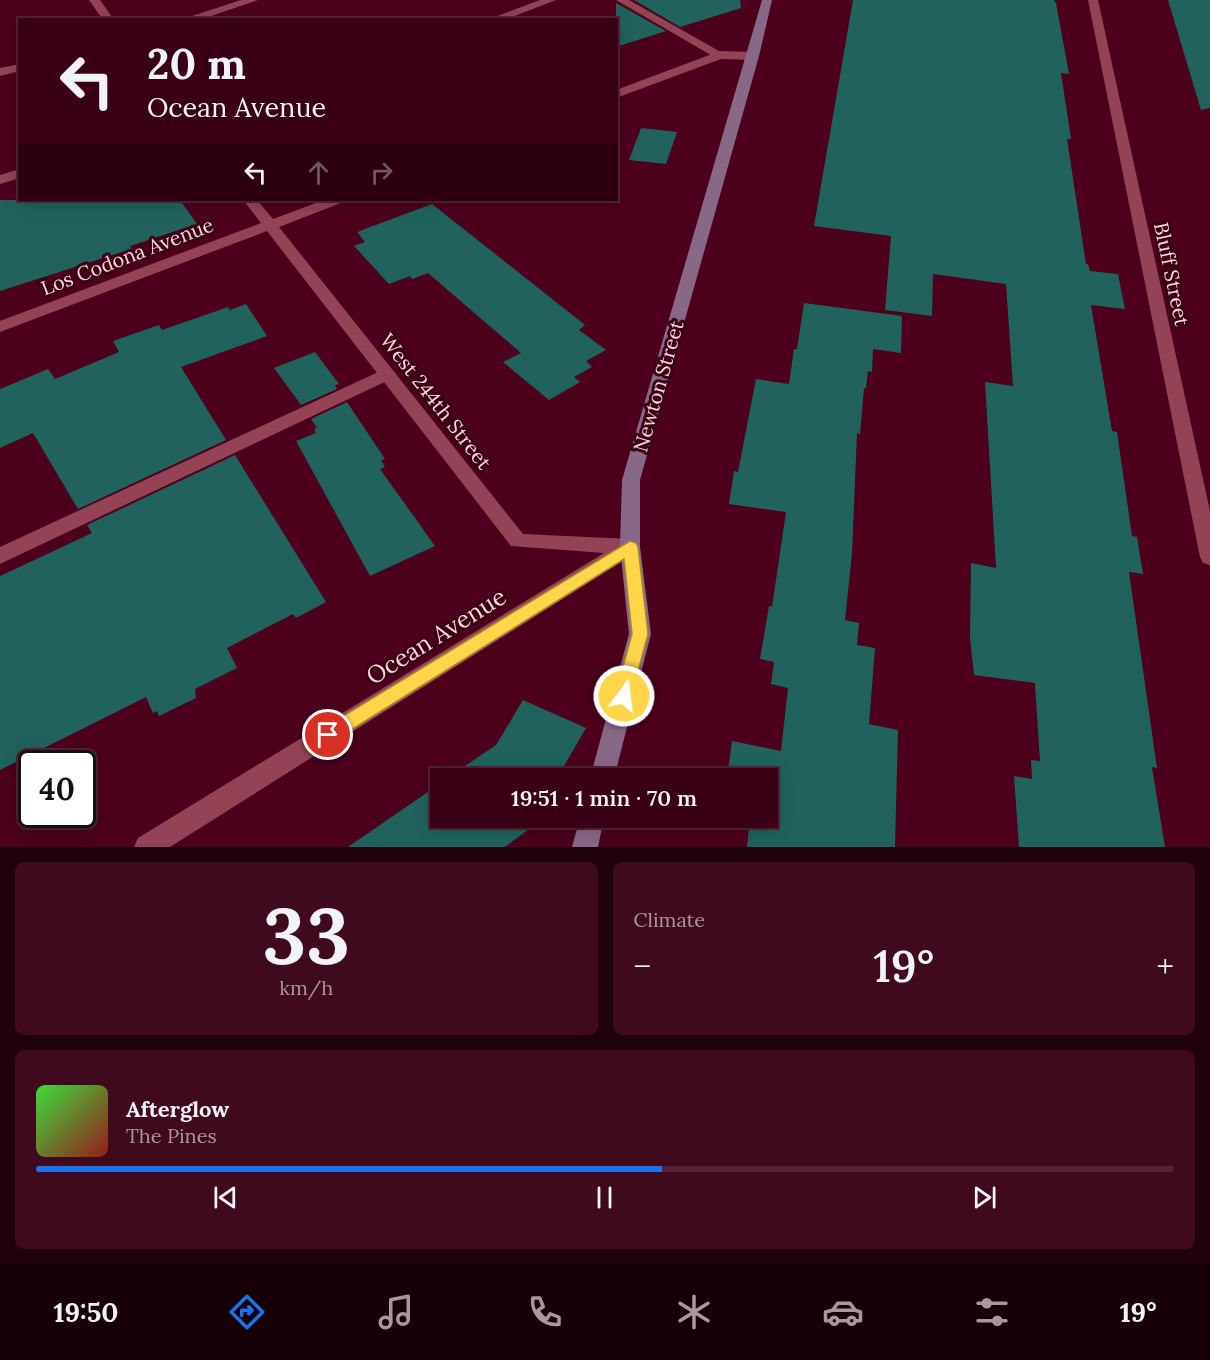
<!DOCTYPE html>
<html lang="en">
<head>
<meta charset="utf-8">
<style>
  body { margin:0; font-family:Lora,serif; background:#400a1e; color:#f1f3f6; height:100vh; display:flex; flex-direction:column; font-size:22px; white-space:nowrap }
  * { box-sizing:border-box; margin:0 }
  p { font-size:20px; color:#ab97a0 }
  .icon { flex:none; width:33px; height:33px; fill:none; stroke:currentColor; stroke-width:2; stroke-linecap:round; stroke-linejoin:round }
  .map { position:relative; height:847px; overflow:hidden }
  .drawer { display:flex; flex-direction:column; gap:15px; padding:15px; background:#1f000c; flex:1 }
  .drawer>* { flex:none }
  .guide { position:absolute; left:18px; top:18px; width:600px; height:183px; border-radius:0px; box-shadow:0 3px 15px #0003,0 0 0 2px #532234; background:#390015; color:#f1f3f6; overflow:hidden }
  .speed { position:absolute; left:18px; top:750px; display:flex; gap:12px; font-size:30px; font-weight:700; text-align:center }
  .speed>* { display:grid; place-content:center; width:78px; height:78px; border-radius:50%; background:#390015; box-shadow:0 3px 15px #0003,0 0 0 2px #532234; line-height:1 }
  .speed .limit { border:3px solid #111; border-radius:9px; background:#fff; color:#111 }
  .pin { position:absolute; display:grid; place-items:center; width:51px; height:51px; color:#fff; margin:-26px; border:3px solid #fff; border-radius:50%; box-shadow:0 2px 6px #0007 }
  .me { position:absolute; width:66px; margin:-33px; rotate:15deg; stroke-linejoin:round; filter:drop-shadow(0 0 4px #0008) }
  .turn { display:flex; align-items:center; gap:21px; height:126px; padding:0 30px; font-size:27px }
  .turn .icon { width:78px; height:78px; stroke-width:2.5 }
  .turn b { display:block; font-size:42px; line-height:51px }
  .lanes { display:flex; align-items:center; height:57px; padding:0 30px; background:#0003; justify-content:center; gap:30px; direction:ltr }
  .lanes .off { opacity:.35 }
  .big { font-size:45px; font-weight:600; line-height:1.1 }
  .drawer .widget { flex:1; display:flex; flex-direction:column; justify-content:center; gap:9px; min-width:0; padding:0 21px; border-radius:9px; background:#400a1e }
  .drawer .dial { align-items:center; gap:0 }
  .dial b { font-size:78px; line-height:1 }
  .song { display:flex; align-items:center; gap:18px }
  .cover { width:72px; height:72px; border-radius:9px; background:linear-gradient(135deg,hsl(120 70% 55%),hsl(0 70% 35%)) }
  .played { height:6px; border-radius:3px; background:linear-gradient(90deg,#1a73e8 55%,#532234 55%) }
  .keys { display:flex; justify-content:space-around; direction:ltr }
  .heat { display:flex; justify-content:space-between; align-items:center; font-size:33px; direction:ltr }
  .drawer .tiles { flex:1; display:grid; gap:15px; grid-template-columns:1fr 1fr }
  .widget:last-child { grid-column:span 2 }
  .trip { position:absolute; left:430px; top:768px; width:348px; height:60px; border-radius:0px; background:#390015; box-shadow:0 3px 15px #0003,0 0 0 2px #532234; font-weight:600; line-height:60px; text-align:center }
  .dock { display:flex; height:96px; justify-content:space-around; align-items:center; background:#170008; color:#ab97a0 }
  .dock .icon { width:42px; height:42px }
  .dock .on { color:#1a73e8 }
  .dock b { font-size:27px; color:#f1f3f6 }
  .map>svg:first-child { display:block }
  .building { fill:#21625d }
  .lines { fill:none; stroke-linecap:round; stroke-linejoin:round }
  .lane { fill:#934355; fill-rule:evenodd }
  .street { fill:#934355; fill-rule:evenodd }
  .secondary { fill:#896787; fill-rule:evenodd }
  .route { fill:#ffd54a; stroke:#a68a30; stroke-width:1.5 }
  .labels { text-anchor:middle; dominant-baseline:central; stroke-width:6; stroke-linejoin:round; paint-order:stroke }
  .street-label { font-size:20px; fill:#fdd6dc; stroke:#3a0114 }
  .near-street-label { font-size:24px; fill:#fdd6dc; stroke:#3a0114 }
</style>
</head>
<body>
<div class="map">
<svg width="1210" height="847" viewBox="0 0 1210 847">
  <rect width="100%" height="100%" fill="#4c001c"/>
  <g class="building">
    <polygon points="634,0 740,0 741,8 680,27"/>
    <polygon points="853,0 1054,0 1056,3 1069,74 1061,73 1071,139 1067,139 1086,264 1088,264 1090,271 1118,274 1125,309 1091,305 1112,431 1117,432 1132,536 1137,537 1143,574 1129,572 1157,768 1152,767 1165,847 1019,847 1014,776 1032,779 1031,760 1040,761 1035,683 974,675 970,637 971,563 996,568 985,382 1013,386 1006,284 933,274 932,316 885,310 891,236 814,226"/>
    <polygon points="1168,0 1210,0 1210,108 1201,110"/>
    <polygon points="616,3 666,31 616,47"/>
    <polygon points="641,128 677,132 666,164 629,160"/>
    <polygon points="0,200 180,200 197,224 130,246 131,249 0,291"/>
    <polygon points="432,204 585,325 579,330 606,350 586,361 592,367 574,377 580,382 549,400 503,362 521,353 428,273 412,279 410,276 389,284 354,246 365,242 357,232"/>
    <polygon points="804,303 902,316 901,353 873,349 872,372 868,371 866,389 864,388 860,434 857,433 852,553 845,620 859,623 857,645 875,648 869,724 898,730 895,847 747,847 750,818 768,818 768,778 727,778 732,741 781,751 788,688 771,684 774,662 760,659 769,606 772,607 786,512 729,504 734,471 738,472 756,379 789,384 794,349 797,349"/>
    <polygon points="246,304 267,336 181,367 226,440 78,509 33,433 0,448 0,389 48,369 55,379 119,352 113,341 159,325 162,330 228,307 230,310"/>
    <polygon points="315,352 339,384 335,385 337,389 301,405 274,368"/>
    <polygon points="347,402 385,459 381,460 385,467 380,469 435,546 370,576 296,441 316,433 314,429 317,428 311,419"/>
    <polygon points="235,455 326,602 296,618 293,614 227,648 237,668 195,689 196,698 159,716 157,711 153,713 146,697 0,770 0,576 92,533 87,525"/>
    <polygon points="523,700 586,728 557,778 447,778 496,745"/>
    <polygon points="441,783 441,818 544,818 505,847 348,847"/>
  </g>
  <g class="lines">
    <g class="lane">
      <polygon points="540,0 556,0 504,20 487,20"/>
      <polygon points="616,0 629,0 726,55 724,58 716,58"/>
      <polygon points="20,169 20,178 0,184 0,175"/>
      <polygon points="387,368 393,370 396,374 393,378 0,564 0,547"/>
    </g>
    <g class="street">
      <polygon points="89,0 100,0 114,20 103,20"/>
      <polygon points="241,0 258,0 199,20 180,20"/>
      <polygon points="1088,0 1098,0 1210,511 1210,565 1203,563 1200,557"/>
      <polygon points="720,51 753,52 759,56 753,60 721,59 616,98 616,90"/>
      <polygon points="20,64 20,71 0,76 0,68"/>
      <polygon points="243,200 257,200 273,219 324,200 343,200 341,203 279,227 523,534 630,539 637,542 640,547 637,552 170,847 134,847 138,838 604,553 511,546 267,231 0,332 0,321 261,223"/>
    </g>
    <g class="secondary">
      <polygon points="762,0 772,0 759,56 640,480 640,547 651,634 614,778 590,778 629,634 620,547 622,480"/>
      <polygon points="580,818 604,818 598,847 572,847"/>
    </g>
  </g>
  <polygon class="route" points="630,541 636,543 638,547 648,634 630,701 624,703 618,701 615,696 632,634 624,559 335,740 328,742 322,740 320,735 322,729"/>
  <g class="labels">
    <g class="street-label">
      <text transform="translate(127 256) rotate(-21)">Los Codona Avenue</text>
      <text transform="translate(1172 274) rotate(78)">Bluff Street</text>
      <text transform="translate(658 386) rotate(-74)">Newton Street</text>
      <text transform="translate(436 401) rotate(52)">West 244th Street</text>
    </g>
    <g class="near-street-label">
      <text transform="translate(436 636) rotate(-32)">Ocean Avenue</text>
    </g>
  </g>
</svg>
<div class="speed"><div class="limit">40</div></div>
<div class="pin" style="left:328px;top:735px;background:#d93025"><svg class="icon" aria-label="arrive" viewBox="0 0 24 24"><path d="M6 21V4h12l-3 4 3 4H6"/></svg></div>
<svg class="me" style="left:624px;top:696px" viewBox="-20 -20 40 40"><circle r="17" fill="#ffd54a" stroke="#fff" stroke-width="3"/><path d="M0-11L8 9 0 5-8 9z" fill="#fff"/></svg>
<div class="trip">19:51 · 1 min · 70 m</div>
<div class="guide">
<div class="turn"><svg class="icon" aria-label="left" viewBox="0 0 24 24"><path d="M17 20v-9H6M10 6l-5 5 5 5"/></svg><div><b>20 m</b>Ocean Avenue</div></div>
<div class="lanes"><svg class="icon" aria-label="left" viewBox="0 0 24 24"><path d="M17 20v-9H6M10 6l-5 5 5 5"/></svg><svg class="icon off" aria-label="ahead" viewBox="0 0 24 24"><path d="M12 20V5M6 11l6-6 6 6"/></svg><svg class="icon off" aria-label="right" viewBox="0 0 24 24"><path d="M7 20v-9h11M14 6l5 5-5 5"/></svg></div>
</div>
</div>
<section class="drawer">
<div class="tiles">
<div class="widget dial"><b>33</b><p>km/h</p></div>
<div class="widget"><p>Climate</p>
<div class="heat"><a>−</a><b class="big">19°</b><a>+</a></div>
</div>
<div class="widget">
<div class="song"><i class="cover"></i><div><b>Afterglow</b><p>The Pines</p></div></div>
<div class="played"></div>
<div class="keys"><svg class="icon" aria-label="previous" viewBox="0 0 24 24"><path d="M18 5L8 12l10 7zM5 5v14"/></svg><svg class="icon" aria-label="pause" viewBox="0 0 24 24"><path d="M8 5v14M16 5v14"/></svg><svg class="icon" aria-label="next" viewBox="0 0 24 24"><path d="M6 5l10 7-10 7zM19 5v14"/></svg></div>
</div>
</div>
</section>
<nav class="dock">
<b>19:50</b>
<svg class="icon on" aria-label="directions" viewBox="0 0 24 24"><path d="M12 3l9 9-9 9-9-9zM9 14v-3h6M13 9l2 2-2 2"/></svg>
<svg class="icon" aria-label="music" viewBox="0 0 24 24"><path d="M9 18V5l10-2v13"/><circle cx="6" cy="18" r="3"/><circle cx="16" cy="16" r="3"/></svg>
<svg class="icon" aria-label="phone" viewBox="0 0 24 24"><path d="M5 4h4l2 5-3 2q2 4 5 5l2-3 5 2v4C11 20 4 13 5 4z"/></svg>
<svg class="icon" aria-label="climate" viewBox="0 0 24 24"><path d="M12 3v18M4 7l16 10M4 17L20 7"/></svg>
<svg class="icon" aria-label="car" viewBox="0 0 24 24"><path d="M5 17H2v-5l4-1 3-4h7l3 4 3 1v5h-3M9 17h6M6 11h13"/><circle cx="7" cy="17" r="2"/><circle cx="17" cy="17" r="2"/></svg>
<svg class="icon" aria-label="filters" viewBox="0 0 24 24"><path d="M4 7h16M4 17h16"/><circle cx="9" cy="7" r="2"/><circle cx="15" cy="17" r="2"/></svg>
<b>19°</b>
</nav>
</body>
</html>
